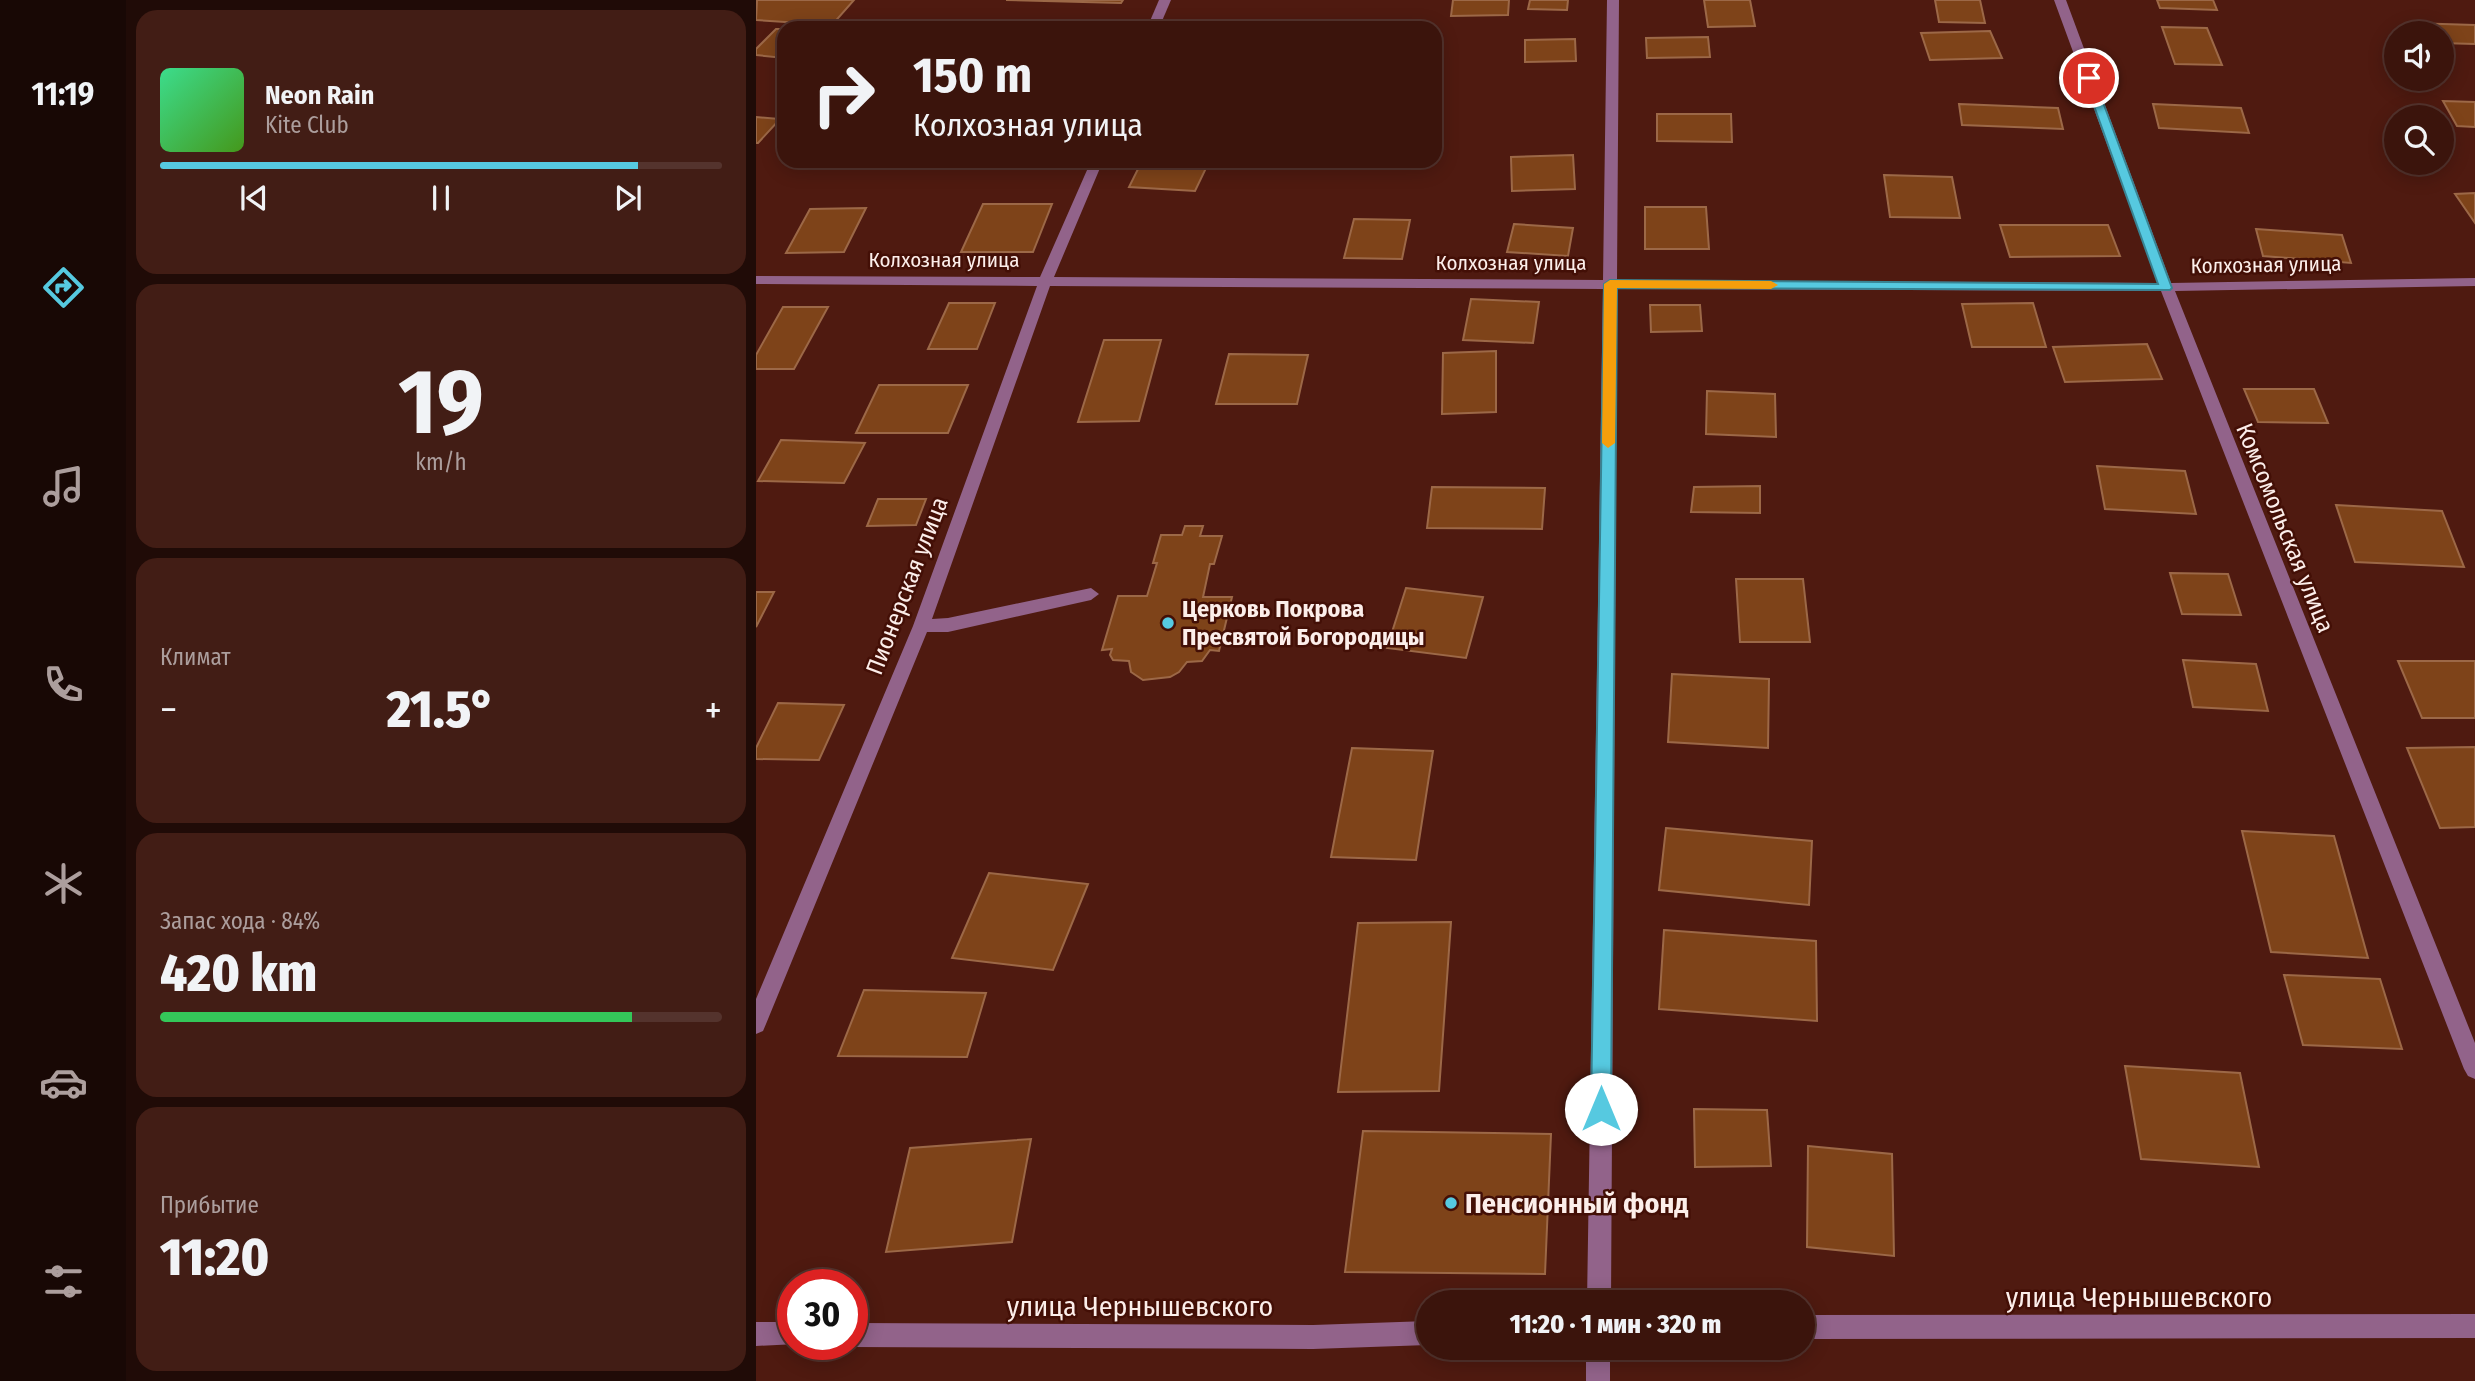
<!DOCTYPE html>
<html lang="ru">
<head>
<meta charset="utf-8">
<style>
  body { margin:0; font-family:"Fira Sans Condensed",sans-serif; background:#421d15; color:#f1f3f6; height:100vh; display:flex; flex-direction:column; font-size:26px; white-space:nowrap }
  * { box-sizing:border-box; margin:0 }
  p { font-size:23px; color:#ac9e9d }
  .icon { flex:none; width:38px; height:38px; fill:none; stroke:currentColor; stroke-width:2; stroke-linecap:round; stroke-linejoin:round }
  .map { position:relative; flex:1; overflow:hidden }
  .side { display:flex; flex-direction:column; gap:10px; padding:10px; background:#200b07; width:630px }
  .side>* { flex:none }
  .banner { position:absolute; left:21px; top:21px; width:665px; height:147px; border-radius:21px; box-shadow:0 4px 18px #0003,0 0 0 2px #54332d; background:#3b140c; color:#f1f3f6; overflow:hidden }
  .tools { position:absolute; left:1628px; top:21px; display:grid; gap:14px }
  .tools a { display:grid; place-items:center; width:70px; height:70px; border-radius:50%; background:#3b140c; box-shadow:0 4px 18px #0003,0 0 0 2px #54332d; font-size:35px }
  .speed { position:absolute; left:21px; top:1269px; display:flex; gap:14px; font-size:35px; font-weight:700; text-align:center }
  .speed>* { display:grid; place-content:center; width:91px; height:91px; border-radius:50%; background:#3b140c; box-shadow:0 4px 18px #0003,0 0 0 2px #54332d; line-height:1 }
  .speed .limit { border:10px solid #d22; background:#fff; color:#111 }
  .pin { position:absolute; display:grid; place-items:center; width:60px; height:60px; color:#fff; margin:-30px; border:4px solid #fff; border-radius:50%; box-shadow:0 2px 7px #0007 }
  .me { position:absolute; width:77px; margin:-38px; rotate:0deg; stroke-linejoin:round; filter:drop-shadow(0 0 5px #0008) }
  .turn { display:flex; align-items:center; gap:24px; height:147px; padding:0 21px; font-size:32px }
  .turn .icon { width:91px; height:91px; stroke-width:2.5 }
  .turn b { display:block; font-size:49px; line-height:60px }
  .big { font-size:52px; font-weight:800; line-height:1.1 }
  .side .widget { flex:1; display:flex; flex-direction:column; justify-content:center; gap:10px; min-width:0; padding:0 24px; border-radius:21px; background:#421d15 }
  .side .dial { align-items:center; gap:0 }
  .dial b { font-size:91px; line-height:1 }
  .song { display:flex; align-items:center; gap:21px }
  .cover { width:84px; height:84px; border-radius:10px; background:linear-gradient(135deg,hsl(150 70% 55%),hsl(100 70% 35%)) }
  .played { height:7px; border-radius:4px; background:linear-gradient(90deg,#56c9e0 85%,#54332d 85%) }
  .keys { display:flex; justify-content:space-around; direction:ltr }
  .heat { display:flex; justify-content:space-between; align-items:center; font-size:38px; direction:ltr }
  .charge { height:10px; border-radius:5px; background:linear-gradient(90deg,#34c759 84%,#54332d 0) }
  .trip { position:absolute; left:660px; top:1290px; width:399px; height:70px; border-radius:35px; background:#3b140c; box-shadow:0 4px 18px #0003,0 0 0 2px #54332d; font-weight:800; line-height:70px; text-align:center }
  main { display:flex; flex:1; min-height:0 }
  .dock { display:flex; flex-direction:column; width:126px; justify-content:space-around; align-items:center; background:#180805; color:#ac9e9d }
  .dock .icon { width:49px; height:49px }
  .dock .active { color:#56c9e0 }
  .dock b { font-size:32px; color:#f1f3f6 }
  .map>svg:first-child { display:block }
  .building { fill:#7e4319; stroke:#9c6847; stroke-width:2 }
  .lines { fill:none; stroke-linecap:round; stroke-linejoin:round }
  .minor { fill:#92638a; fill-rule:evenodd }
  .route { fill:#56c9e0; stroke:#388392; stroke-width:2 }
  .slow { fill:#f59e0b }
  .poi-dot { fill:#56c9e0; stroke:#430f06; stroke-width:2.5 }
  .labels { text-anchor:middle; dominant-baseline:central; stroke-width:5; stroke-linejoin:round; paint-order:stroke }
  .far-street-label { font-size:21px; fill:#fceeea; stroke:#430f06 }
  .street-label { font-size:24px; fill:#fceeea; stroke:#430f06 }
  .poi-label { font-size:24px; font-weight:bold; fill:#fceeea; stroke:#430f06; text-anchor:start }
  .near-poi-label { font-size:28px; font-weight:bold; fill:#fceeea; stroke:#430f06; text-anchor:start }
  .near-street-label { font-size:28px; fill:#fceeea; stroke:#430f06 }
</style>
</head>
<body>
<main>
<nav class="dock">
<b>11:19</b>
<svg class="icon active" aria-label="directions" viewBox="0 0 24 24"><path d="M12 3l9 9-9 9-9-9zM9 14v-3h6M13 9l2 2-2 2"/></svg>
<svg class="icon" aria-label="music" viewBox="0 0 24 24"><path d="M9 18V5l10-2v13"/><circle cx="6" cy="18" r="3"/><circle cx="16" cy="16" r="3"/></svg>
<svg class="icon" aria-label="phone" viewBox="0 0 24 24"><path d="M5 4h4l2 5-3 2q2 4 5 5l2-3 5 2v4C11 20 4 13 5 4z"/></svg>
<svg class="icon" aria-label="climate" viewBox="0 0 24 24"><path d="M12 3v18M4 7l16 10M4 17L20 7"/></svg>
<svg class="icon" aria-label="car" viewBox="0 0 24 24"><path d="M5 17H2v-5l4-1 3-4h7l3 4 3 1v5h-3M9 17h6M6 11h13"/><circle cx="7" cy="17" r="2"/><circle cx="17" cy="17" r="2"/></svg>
<svg class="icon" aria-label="filters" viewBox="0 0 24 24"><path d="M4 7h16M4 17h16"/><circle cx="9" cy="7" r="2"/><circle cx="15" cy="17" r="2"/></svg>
</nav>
<section class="side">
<div class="widget">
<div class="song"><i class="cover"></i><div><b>Neon Rain</b><p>Kite Club</p></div></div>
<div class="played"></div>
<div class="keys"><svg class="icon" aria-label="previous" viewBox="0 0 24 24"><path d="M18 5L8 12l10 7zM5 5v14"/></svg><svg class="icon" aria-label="pause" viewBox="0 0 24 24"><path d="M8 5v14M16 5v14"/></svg><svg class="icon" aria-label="next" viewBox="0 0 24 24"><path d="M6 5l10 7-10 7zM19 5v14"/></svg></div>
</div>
<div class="widget dial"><b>19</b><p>km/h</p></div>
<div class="widget"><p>Климат</p>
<div class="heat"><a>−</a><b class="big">21.5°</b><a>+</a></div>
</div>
<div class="widget"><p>Запас хода · 84%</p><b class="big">420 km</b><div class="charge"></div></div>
<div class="widget"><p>Прибытие</p><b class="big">11:20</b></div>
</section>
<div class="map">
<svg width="1719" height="1381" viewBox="0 0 1719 1381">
  <rect width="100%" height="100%" fill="#4f1a10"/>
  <g class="building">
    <polygon points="1,0 98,0 76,25 0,20"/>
    <polygon points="250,0 367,0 365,3"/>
    <polygon points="697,0 753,0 752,15 695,16"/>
    <polygon points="774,0 812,0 811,10 772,9"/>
    <polygon points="948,0 994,0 999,26 952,27"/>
    <polygon points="1179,0 1224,0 1229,23 1183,22"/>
    <polygon points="1401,0 1457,0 1461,10 1404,8"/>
    <polygon points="1654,23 1719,25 1719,44 1685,43 1685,33 1659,33"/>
    <polygon points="1406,27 1451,28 1466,65 1419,64"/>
    <polygon points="20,29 28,29 28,58 0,55 0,49"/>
    <polygon points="1234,31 1246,58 1174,60 1165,33"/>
    <polygon points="952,37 954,57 891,58 890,38"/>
    <polygon points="819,39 820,61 769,62 769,40"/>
    <polygon points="1687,101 1719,102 1719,127 1701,126"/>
    <polygon points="1203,104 1302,108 1307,129 1206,125"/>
    <polygon points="1397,104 1485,108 1493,133 1403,128"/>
    <polygon points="901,114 975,114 976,142 901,141"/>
    <polygon points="0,117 24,119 2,143 0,143"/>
    <polygon points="817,155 819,189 756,191 755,157"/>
    <polygon points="386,161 388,161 452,164 439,191 373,187"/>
    <polygon points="1128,175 1196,177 1204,218 1134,217"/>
    <polygon points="1719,193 1719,223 1699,194"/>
    <polygon points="227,204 296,204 277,252 205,252"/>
    <polygon points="889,207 950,207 953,249 889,249"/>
    <polygon points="110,208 88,252 30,253 54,209"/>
    <polygon points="598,219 654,220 646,259 588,258"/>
    <polygon points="758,224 817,228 812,256 751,252"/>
    <polygon points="1244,225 1352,225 1364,256 1254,257"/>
    <polygon points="1500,229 1586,235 1595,263 1507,256"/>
    <polygon points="715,299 783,302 777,343 707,340"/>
    <polygon points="193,303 239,303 221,349 172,349"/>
    <polygon points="1277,303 1290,347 1216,347 1206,304"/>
    <polygon points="894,305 944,305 946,331 895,332"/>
    <polygon points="27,307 72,307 38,369 0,369 0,355"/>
    <polygon points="348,340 405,340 383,421 322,422"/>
    <polygon points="1391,344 1406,379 1309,382 1297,347"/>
    <polygon points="740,351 740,412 686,414 687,353"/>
    <polygon points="473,354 552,355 541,404 460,404"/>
    <polygon points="123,385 212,385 192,433 100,433"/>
    <polygon points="1488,389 1558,389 1572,423 1502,422"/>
    <polygon points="951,391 1019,394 1020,437 950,434"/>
    <polygon points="25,440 109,443 88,483 2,481"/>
    <polygon points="1341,466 1429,471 1440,514 1349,509"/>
    <polygon points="1004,486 1004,513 935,512 938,487"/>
    <polygon points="676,487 789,488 786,529 671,528"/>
    <polygon points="122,499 170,499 160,525 111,526"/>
    <polygon points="1580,505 1686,511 1708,567 1599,562"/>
    <polygon points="429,526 447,526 444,536 466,536 458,564 454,564 447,597 476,597 463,651 454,650 446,661 431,662 423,672 414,677 387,680 375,672 373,661 357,660 354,655 356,649 346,650 362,596 391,596 401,563 397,563 405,535 426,535"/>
    <polygon points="1414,573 1472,574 1485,615 1426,614"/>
    <polygon points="980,579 1047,579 1054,642 984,642"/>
    <polygon points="650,588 727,597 710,658 631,648"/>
    <polygon points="0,592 18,592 0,627"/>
    <polygon points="1427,660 1500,664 1512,711 1437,707"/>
    <polygon points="1642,661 1719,661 1719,718 1666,718"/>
    <polygon points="916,674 1013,679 1012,748 912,742"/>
    <polygon points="22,703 88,705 63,760 0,759 0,748"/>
    <polygon points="1719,747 1719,827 1684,828 1651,748"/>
    <polygon points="596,748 677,751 660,860 575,857"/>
    <polygon points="910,828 1056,841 1053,905 903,890"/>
    <polygon points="1486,831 1578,836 1612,958 1515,952"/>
    <polygon points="233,873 332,884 297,970 196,958"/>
    <polygon points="695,922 683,1091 582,1092 602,923"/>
    <polygon points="908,930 1060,941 1061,1021 903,1009"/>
    <polygon points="1528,975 1624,979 1646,1049 1547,1045"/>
    <polygon points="108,990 230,993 211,1057 82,1056"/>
    <polygon points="1369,1066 1484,1073 1503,1167 1385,1159"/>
    <polygon points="938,1109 1011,1110 1015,1166 939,1167"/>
    <polygon points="607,1131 795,1134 789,1274 589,1272"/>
    <polygon points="275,1139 256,1242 130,1252 154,1148"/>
    <polygon points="1052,1146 1136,1154 1138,1256 1051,1247"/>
  </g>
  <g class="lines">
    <g class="minor">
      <polygon points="403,0 415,0 403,28 391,28"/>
      <polygon points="851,0 863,0 861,280 1402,283 1298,0 1310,0 1415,283 1719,278 1719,286 1419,291 1719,1043 1719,1079 1712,1076 1708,1069 1405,291 861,289 855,1302 831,1302 847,289 294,286 176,619 192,618 335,588 343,594 335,600 192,632 171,632 10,1024 7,1031 0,1034 0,999 157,626 281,286 0,284 0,276 284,277 335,161 347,161 298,277 847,280"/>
      <polygon points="1719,1314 1719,1338 1046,1339 1046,1315"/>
      <polygon points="672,1321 672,1345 557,1349 96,1347 89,1344 96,1344 96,1323 557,1325"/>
      <polygon points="0,1322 37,1322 37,1344 41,1344 0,1346"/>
      <rect x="830" y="1348" width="24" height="33"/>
    </g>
  </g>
  <polygon class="route" points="1329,76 1338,78 1416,288 1414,290 861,288 855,1109 852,1116 845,1119 838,1116 835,1109 848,284 854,280 1402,284 1328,78"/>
  <polygon class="slow" points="854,280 1015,281 1022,285 1015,289 861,288 859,443 852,448 846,443 848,284"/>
  <g class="poi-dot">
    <circle cx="412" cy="623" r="7"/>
    <circle cx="695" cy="1203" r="7"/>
  </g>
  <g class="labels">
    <g class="far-street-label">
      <text x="188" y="260">Колхозная улица</text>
      <text x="755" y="263">Колхозная улица</text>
      <text transform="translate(1510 265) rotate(-1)">Колхозная улица</text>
    </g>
    <g class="street-label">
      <text transform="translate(1529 528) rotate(68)">Комсомольская улица</text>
      <text transform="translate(151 586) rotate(-69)">Пионерская улица</text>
    </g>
    <g class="poi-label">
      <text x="426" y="609">Церковь Покрова<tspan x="426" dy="28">Пресвятой Богородицы</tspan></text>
    </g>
    <g class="near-poi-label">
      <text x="709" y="1203">Пенсионный фонд</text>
    </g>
    <g class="near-street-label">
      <text x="1383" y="1297">улица Чернышевского</text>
      <text x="384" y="1306">улица Чернышевского</text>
    </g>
  </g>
</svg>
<div class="tools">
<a><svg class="icon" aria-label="sound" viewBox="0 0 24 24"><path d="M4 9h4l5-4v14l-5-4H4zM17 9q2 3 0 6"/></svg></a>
<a><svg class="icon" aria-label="search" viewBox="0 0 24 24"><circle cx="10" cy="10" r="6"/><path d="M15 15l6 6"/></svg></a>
</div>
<div class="speed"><div class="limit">30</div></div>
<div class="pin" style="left:1333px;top:78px;background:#d93025"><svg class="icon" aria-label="arrive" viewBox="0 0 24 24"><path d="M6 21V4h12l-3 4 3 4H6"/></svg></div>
<svg class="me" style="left:845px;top:1109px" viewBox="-20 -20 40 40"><circle r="19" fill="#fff"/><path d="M0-13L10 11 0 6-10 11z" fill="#56c9e0"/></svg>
<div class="trip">11:20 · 1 мин · 320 m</div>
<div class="banner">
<div class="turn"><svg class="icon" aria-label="right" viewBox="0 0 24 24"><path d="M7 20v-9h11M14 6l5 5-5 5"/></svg><div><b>150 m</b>Колхозная улица</div></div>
</div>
</div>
</main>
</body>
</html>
